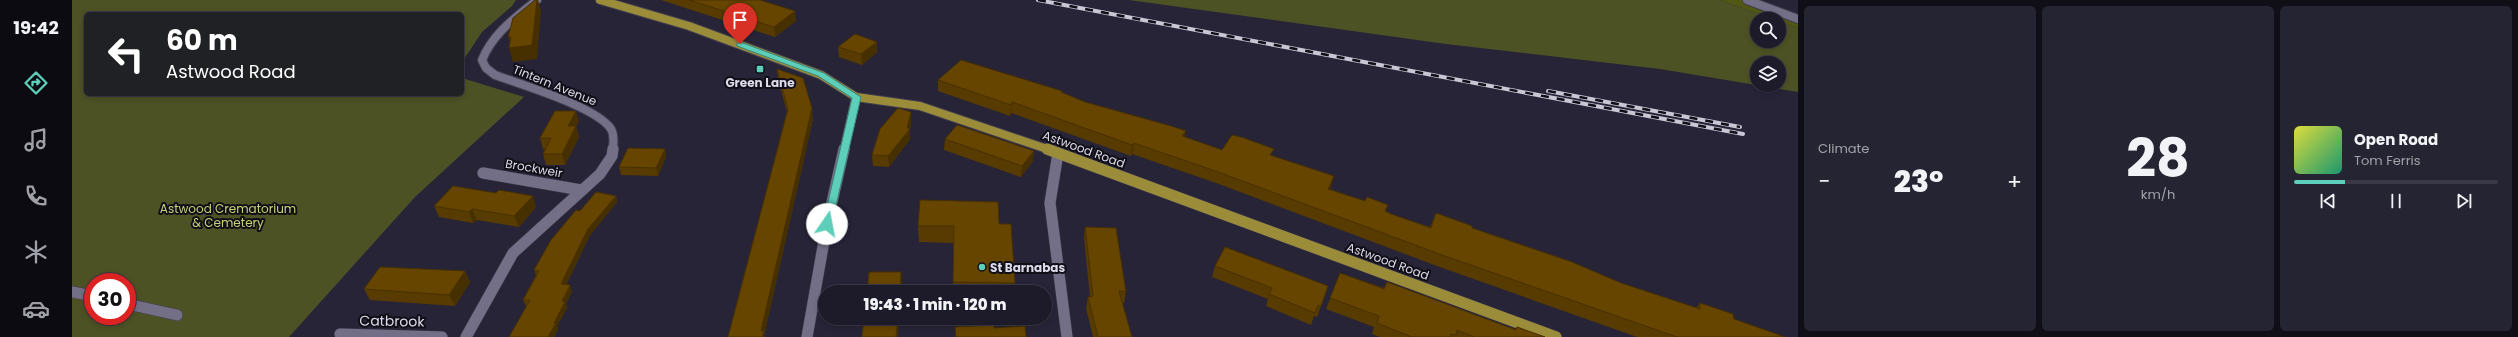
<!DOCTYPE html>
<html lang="en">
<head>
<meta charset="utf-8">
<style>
  body { margin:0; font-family:Poppins,sans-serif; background:#252432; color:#f1f3f6; height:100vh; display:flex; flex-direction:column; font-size:15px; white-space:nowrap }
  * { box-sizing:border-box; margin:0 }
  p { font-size:13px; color:#a0a1a8 }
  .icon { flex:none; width:22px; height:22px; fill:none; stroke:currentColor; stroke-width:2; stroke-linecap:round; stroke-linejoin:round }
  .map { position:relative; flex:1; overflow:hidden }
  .sheet { display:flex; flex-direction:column; gap:6px; padding:6px; background:#100f17; width:720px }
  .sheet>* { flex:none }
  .banner { position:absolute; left:12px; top:12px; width:380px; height:84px; border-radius:6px; box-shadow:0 2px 6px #0003,0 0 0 1px #3b3947; background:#202124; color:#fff; overflow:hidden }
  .tools { position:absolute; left:1678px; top:12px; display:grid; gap:8px }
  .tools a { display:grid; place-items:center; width:36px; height:36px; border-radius:50%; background:#1d1b2a; box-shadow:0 2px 6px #0003,0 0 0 1px #3b3947; font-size:20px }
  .speed { position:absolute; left:12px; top:273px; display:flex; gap:8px; font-size:20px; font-weight:700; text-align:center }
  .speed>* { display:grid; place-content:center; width:52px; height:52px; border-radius:50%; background:#1d1b2a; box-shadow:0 2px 6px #0003,0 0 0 1px #3b3947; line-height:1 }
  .speed .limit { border:6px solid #d22; background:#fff; color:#111 }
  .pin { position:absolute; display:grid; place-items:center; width:34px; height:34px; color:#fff; margin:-41px -17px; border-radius:50% 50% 50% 0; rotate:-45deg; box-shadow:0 0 4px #0007 }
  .pin .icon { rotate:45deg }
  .me { position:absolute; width:44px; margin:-22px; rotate:12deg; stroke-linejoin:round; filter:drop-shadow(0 0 3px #0008) }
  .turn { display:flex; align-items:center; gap:14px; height:84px; padding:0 16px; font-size:18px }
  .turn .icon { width:52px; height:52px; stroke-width:2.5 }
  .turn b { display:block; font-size:28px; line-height:34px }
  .big { font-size:30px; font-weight:800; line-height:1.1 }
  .sheet .card { flex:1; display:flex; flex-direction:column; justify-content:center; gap:6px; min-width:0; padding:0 14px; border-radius:6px; background:#252432 }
  .sheet .dial { align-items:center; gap:0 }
  .dial b { font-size:52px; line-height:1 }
  .song { display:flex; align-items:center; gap:12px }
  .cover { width:48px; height:48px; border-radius:6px; background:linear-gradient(135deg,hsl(60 70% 55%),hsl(160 70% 35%)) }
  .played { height:4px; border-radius:2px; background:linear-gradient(90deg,#5dceb9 25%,#3b3947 25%) }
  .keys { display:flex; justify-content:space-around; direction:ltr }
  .heat { display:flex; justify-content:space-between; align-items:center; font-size:22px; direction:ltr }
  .sheet .tiles { flex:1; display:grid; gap:6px; grid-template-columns:repeat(3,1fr) }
  .trip { position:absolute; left:746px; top:285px; width:234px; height:40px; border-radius:20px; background:#1d1b2a; box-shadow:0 2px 6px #0003,0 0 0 1px #3b3947; font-weight:800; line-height:40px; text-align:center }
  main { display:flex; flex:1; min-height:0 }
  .dock { display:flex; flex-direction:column; width:72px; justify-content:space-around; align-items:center; background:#0c0b11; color:#a0a1a8 }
  .dock .icon { width:28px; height:28px }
  .dock .on { color:#5dceb9 }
  .dock b { font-size:18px; color:#f1f3f6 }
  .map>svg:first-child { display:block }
  .green { fill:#4d5225; fill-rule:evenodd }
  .forest { fill:#515715 }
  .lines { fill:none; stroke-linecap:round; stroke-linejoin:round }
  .minor-far1-casing { stroke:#413e4f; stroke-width:10 }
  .minor-casing { stroke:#413e4f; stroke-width:12 }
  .major-far1-casing { stroke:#413e4f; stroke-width:10 }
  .major-casing { stroke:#413e4f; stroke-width:12 }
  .minor-far1 { stroke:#726f87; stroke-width:8 }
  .minor { stroke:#726f87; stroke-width:11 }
  .major-far1 { stroke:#9b8c3a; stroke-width:8 }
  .major { stroke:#9b8c3a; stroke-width:11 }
  .rail-casing { stroke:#c9c7d6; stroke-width:4 }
  .rail { stroke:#100f18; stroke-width:2.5; stroke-dasharray:8; stroke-linecap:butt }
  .wall { fill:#583b00 }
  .shaded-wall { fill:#473000 }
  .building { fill:#664500; stroke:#473000 }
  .route { fill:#5dceb9; stroke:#3c8678 }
  .poi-dot { fill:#5dceb9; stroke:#100f18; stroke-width:1.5 }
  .labels { text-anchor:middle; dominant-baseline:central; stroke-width:4; stroke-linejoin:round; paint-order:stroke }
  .poi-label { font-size:12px; font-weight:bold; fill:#dddbe9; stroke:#100f18 }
  .street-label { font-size:12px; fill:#dddbe9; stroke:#100f18 }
  .park-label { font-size:12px; fill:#c7d276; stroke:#100f18 }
  .near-street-label { font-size:14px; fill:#dddbe9; stroke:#100f18 }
</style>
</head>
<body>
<main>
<nav class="dock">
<b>19:42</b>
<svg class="icon on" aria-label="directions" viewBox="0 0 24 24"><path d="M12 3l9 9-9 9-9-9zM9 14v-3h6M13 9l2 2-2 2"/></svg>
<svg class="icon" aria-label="music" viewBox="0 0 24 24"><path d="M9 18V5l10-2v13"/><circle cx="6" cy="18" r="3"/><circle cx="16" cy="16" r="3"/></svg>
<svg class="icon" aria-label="phone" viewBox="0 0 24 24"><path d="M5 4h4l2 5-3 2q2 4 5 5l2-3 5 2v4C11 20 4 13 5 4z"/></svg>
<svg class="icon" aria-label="climate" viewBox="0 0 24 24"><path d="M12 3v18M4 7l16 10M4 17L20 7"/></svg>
<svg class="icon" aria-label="car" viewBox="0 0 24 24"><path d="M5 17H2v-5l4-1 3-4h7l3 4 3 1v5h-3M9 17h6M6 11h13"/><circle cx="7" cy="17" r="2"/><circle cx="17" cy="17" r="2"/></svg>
</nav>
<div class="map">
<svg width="1726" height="337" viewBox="0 0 1726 337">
  <rect width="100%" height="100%" fill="#272438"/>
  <g class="green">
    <path d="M0,0h444l-4,6 -30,26 -20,30v-48h-376v80h376v-16l62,19 -109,100 -126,140h-217zM21,282h34v34h-34z"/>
    <path d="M1057,0h591l53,19h-16v22h22v-20l19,7v64l-138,-23 -214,-25zM1685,63h22v22h-22z"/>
  </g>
  <polygon class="forest" points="1648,0 1686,0 1726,14 1726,28 1707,21 1707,19 1701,19"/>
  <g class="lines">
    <g class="minor-far1-casing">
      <g id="minor-far1">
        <path d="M465,0c-22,18 -44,33 -55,60l4,8 9,7c27,10 102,32 116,54 4,7 2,14 2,21"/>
        <polyline points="1675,0 1726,19"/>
        <polyline points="772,150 784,97"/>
      </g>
    </g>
    <g class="minor-casing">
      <g id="minor">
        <polyline points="986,153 978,203 995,337"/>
        <polyline points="411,173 509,190"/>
        <polyline points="0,292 21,296"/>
        <polyline points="55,304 105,315"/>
        <polyline points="268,334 370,337"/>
        <polyline points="394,337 441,253 528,174 540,156 541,149"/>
        <polyline points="735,337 755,224 772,149"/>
      </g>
    </g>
    <g class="major-far1-casing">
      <polyline id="major-far1" points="528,0 617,26 749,75 784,97 848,106 978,150"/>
    </g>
    <g class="major-casing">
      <polyline id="major" points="975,149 1484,337"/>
    </g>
    <use href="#minor-far1" class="minor-far1"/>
    <use href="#minor" class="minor"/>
    <use href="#major-far1" class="major-far1"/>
    <use href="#major" class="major"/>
    <g class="rail-casing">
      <g id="rail">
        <polyline points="966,0 1671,134"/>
        <polyline points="1476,91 1668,127"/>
      </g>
    </g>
    <use href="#rail" class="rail"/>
  </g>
  <g class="wall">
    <polygon points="589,0 688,0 724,21 703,37"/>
    <polygon points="766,47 805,52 790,65 767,57"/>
    <polygon points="705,69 741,119 692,336 693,337 656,337 715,112 706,79"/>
    <polygon points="866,80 990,91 990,93 1013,102 1150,150 1200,156 1259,187 1258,189 1314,211 1319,214 1358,227 1364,213 1400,228 1549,283 1624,308 1628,303 1662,319 1713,337 1565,337 1365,266 1147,184 1060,154 1059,156 939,113 938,116 866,91"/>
    <polygon points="507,121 504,127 507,137 493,165 474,165 471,154 473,149 471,149 468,138"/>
    <polygon points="839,123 838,129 838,139 817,167 801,166 800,155"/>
    <polygon points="873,139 961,161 949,177 872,150"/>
    <polygon points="593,149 594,157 586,176 549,175 547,167"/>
    <polygon points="544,196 545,202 518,235 494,285 500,291 494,304 495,308 485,326 486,329 454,306 451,300 464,275 462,270 508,211"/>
    <polygon points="362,206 464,207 447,227 405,220 401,223 367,217"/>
    <polygon points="927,224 943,283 942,292 881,292 882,243 847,242 846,226"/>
    <polygon points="1013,227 1054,292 1052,303 1050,303 1060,337 1021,337 1014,308 1016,297 1018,297 1012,238"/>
    <polygon points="1143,266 1256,286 1245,317 1242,316 1239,325 1194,306 1196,299 1140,277"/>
    <polygon points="393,271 398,282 383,306 298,300 292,289"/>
    <polygon points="1268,273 1312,288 1443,329 1445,327 1473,337 1308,337 1300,334 1302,327 1254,309"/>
    <rect x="784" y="318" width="58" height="2"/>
  </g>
  <g class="shaded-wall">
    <polygon points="465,0 466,0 469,11 465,59 441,62 437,48 439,48 436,37 439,37"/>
    <polygon points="723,11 724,21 703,37 702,27"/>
    <polygon points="805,42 805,52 790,65 789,54"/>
    <polygon points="940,102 939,113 938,116 939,105"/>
    <polygon points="740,108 741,119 692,336 693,337 690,337 689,331"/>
    <polygon points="504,111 507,121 504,127 507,137 493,165 490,154 496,126"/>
    <polygon points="839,112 839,123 837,130 838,129 838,139 817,167 816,156 835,128"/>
    <polygon points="1114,131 1112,142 1110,136"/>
    <polygon points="1062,143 1060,154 1059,156 1060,145"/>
    <polygon points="593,149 594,157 586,176 584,168"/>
    <polygon points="962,151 961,161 949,177 950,166"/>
    <polygon points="1262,176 1259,187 1252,199 1256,189"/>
    <polygon points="461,196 464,207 447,227 442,216"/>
    <polygon points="544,196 545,202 518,235 491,290 489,284 516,229"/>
    <polygon points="400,209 405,220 401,223 397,212"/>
    <polygon points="393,271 398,282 383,306 377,295"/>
    <polygon points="829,272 830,283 829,292 828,292"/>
    <polygon points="498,285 500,291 494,304 495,308 485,326 486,329 482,337 476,337 490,301"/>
    <polygon points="826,318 827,318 827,320 826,337 824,337"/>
  </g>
  <g class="building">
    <polygon points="463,0 465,0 460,45 437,48 439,37 436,37 441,18"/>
    <polygon points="617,0 688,0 723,11 702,27"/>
    <polygon points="783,34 805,42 789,54 766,47"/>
    <polygon points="889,60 990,91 989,92 1013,102 1099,126 1114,131 1110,136 1150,150 1160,135 1172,138 1202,149 1198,155 1262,176 1256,189 1293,201 1295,197 1316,205 1313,211 1319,214 1359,228 1364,213 1400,226 1400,228 1500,262 1549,283 1628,309 1628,303 1661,314 1662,319 1713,337 1605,337 1370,255 1149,173 1062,143 1060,145 940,102 939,105 866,80"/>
    <polygon points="705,69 731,78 740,108 689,331 692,331 690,337 656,337 716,109"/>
    <polygon points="826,108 839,112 835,128 838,129 816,156 800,155 808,129"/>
    <polygon points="483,111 504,111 496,126 504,126 490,154 471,154 479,138 468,138"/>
    <polygon points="885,125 962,151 950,166 873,139"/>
    <polygon points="556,148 593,149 584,168 547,167"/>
    <polygon points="381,186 424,193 427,190 461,196 442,216 400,209 397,212 362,206"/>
    <polygon points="524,192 544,196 516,229 489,284 498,285 490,301 493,302 482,323 484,323 476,337 437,337 458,300 451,300 467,271 462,270 479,240 504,210 508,211"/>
    <polygon points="848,200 926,202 927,224 939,224 943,283 881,282 882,226 846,226"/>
    <polygon points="1013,227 1044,228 1054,292 1047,291 1060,337 1026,337 1016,297 1021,296"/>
    <polygon points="1153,247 1256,286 1249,306 1246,305 1243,313 1197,294 1200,288 1143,266"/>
    <polygon points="308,267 393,271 377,295 292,289"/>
    <polygon points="797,272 829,272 828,292 795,292"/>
    <polygon points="1268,273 1312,289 1315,282 1444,330 1445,327 1473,337 1402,337 1385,330 1384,335 1379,334 1378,337 1340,337 1305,323 1307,316 1258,298"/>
    <polygon points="792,318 826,318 824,337 790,337"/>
    <polygon points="922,325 922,328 953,326 954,337 884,337 883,327"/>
  </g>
  <polygon class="route" points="665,43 671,43 752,73 789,97 759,227 755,228 751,224 780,98 746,76 665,46"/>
  <g class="poi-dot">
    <rect x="684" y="65" width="8" height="8" rx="2"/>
    <circle cx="910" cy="267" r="4"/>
  </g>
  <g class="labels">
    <g class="poi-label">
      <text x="688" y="82">Green Lane</text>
      <text x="918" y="267" text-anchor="start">St Barnabas</text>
    </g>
    <g class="street-label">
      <text transform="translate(483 85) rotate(22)">Tintern Avenue</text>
      <text transform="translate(1012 149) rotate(20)">Astwood Road</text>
      <text transform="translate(462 168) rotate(10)">Brockweir</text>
      <text transform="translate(1316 261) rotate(20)">Astwood Road</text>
    </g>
    <g class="park-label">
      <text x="156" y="208">Astwood Crematorium<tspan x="156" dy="14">&amp; Cemetery</tspan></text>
    </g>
    <g class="near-street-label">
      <text transform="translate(320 321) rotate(1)">Catbrook</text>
    </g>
  </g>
</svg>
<div class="tools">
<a><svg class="icon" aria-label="search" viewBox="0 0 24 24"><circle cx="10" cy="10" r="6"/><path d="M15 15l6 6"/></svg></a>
<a><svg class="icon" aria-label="layers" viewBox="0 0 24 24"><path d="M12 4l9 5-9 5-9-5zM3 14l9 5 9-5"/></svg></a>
</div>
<div class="speed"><div class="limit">30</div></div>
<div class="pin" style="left:668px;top:44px;background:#d93025"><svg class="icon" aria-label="arrive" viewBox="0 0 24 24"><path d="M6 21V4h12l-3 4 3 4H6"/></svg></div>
<svg class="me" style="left:755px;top:224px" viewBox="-20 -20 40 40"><circle r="19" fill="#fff"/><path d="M0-13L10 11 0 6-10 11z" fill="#5dceb9"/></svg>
<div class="trip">19:43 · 1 min · 120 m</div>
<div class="banner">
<div class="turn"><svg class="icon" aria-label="left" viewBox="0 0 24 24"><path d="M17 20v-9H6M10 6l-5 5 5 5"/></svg><div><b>60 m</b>Astwood Road</div></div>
</div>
</div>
<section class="sheet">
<div class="tiles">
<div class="card"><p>Climate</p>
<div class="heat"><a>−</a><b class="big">23°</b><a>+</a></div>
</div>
<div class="card dial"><b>28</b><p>km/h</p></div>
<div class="card">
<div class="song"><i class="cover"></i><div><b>Open Road</b><p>Tom Ferris</p></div></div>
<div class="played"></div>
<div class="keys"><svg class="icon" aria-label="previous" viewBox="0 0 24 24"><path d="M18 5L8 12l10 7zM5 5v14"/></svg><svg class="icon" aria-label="pause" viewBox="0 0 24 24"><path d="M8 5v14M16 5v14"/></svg><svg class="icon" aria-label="next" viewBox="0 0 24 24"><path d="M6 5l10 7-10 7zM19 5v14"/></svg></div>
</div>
</div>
</section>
</main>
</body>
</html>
